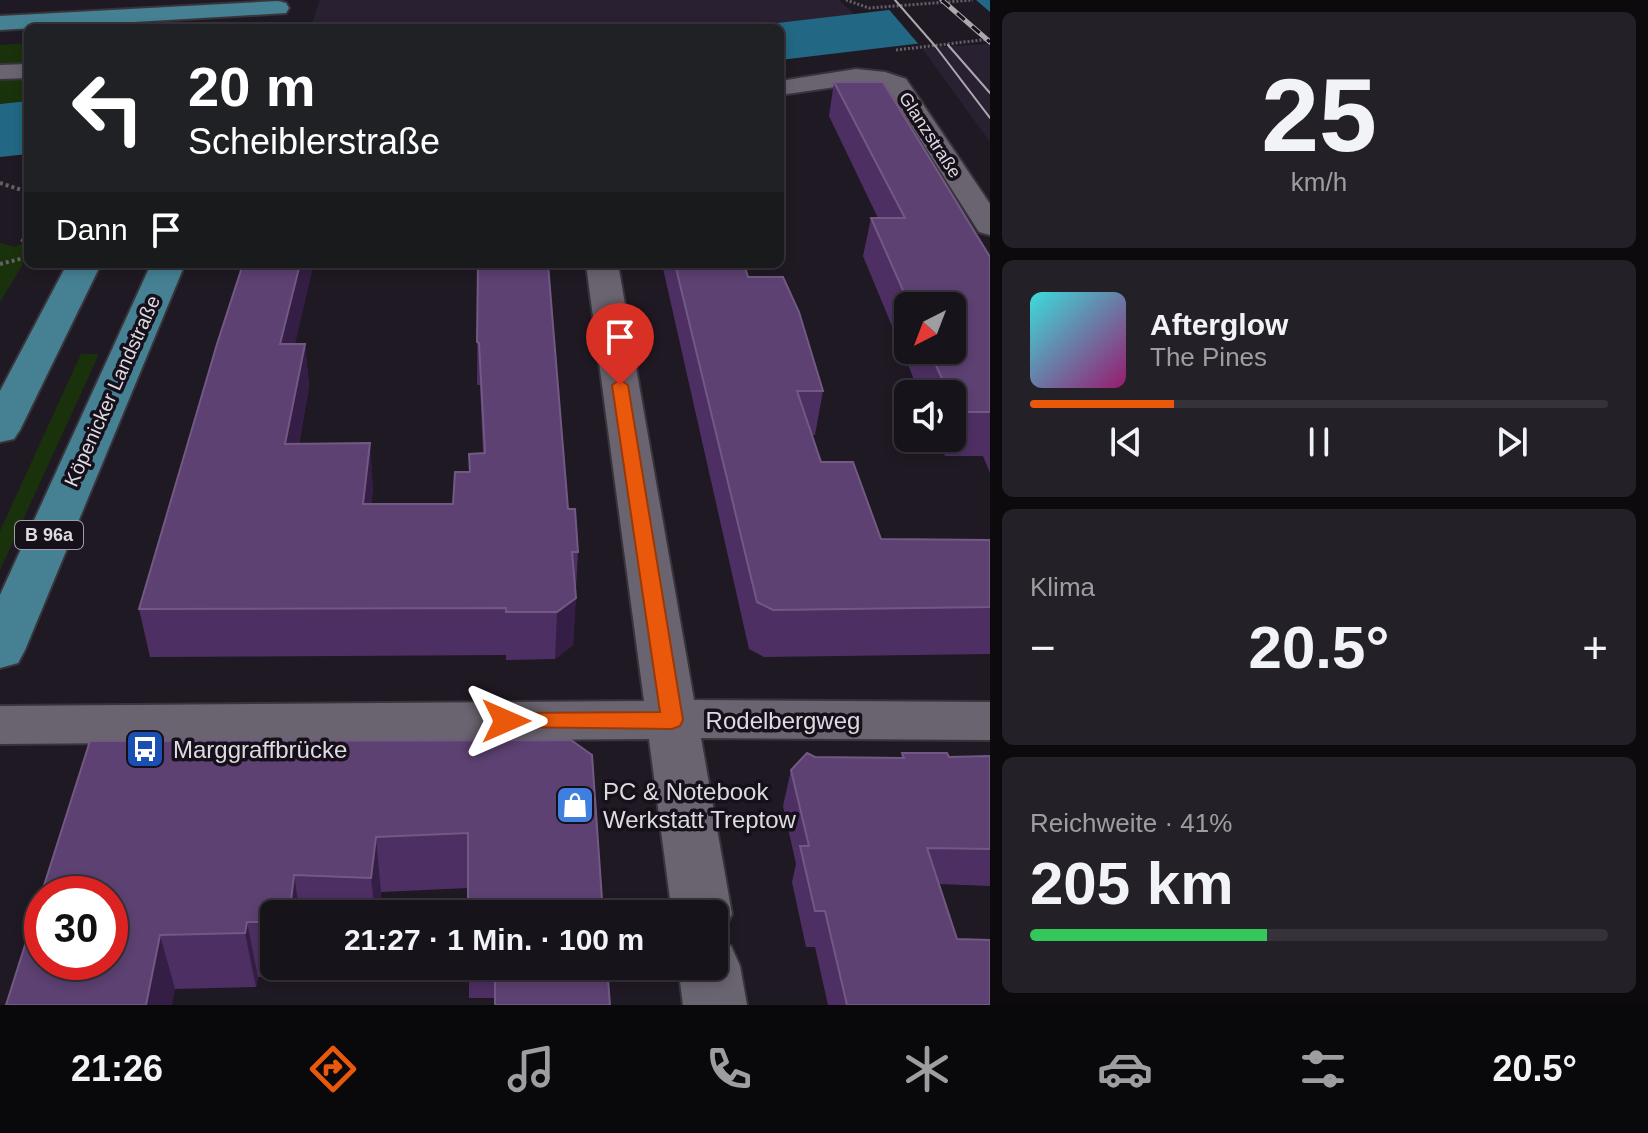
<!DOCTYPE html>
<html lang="de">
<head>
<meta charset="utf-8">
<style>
  body { margin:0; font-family:Helvetica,sans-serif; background:#242027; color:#f1f3f6; height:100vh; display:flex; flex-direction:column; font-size:30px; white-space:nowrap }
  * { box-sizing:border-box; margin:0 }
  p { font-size:26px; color:#9e9ea2 }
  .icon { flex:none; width:44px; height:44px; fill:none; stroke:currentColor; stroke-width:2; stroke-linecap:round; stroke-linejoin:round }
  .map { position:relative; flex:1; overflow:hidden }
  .side { display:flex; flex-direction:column; gap:12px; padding:12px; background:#0d0a0e; width:658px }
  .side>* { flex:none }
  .hud { position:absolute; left:24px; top:24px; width:760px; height:244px; border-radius:12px; box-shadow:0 4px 12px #0003,0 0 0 2px #363239; background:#202124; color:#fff; overflow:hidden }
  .needle { width:52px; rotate:222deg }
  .tools { position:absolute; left:894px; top:292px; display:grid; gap:16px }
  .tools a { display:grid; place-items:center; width:72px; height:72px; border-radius:12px; background:#17131a; box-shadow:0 4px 12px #0003,0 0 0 2px #363239; font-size:40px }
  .speed { position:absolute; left:24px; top:876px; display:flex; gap:16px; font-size:40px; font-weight:700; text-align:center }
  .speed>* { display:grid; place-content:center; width:104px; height:104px; border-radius:50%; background:#17131a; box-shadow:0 4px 12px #0003,0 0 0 2px #363239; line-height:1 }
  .speed .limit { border:12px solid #d22; background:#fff; color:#111 }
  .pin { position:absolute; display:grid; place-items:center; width:68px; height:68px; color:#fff; margin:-82px -34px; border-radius:50% 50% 50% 0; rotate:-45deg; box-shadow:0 0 8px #0007 }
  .pin .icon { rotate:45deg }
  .me { position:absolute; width:88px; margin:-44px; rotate:90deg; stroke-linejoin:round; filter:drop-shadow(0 0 6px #0008) }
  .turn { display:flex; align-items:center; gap:28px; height:168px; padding:0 32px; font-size:36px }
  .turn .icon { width:104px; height:104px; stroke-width:2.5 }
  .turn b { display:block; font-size:56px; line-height:68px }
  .then { display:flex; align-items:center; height:76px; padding:0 32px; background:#0003; gap:16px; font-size:30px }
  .big { font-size:60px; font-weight:700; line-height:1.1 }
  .side .card { flex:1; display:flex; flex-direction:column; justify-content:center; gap:12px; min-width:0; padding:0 28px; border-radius:12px; background:#242027 }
  .side .dial { align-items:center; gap:0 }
  .dial b { font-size:104px; line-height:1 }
  .song { display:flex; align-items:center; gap:24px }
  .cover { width:96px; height:96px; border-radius:12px; background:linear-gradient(135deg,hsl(180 70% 55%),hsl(320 70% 35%)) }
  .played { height:8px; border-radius:4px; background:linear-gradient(90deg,#ea580c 25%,#363239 25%) }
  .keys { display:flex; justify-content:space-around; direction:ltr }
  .heat { display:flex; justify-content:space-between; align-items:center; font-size:44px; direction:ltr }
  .charge { height:12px; border-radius:6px; background:linear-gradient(90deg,#34c759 41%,#363239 0) }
  .trip { position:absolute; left:260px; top:900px; width:468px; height:80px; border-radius:12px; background:#17131a; box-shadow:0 4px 12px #0003,0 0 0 2px #363239; font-weight:700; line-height:80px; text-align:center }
  .tabs { display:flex; height:128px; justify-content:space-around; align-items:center; background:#09080a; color:#9e9ea2 }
  .tabs .icon { width:56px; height:56px }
  .tabs .selected { color:#ea580c }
  .tabs b { font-size:36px; color:#f1f3f6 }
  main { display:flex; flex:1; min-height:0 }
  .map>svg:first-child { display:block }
  .built { fill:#292131 }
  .green { fill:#1a320b }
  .water { fill:#226783 }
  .pier { fill:#1f1923 }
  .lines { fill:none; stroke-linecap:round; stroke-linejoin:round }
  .minor-casing { stroke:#38343b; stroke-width:4 }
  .major-casing { stroke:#38343b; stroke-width:4 }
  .path-far1 { stroke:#666069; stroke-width:3; stroke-dasharray:2 2; stroke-linecap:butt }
  .path { stroke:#666069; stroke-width:4; stroke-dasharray:3 3; stroke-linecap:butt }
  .minor { fill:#6a6470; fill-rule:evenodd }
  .major { fill:#458193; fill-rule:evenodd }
  .tram { stroke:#ada8b0; stroke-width:2 }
  .rail-casing { stroke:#ada8b0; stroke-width:5 }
  .rail { stroke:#15101a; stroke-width:3; stroke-dasharray:10; stroke-linecap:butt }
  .wall { fill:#4e2f64; fill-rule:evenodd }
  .shaded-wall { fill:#351e45 }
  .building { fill:#5d4172; stroke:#725983; stroke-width:2; fill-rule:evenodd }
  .route { fill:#ea580c; stroke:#983908; stroke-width:2 }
  .labels { text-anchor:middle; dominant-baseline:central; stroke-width:7; stroke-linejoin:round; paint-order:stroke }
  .far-street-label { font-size:18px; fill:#dedae1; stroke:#15101a }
  .shield { fill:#15101a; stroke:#a29da5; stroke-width:2 }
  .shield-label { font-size:18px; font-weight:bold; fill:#dedae1 }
  .street-label { font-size:20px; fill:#dedae1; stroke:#15101a }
  .near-street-label { font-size:24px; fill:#dedae1; stroke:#15101a }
  .near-poi-label { font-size:24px; fill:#dedae1; stroke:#15101a; text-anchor:start }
</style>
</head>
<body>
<main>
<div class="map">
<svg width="990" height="1005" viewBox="0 0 990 1005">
  <rect width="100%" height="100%" fill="#1f1923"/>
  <g class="built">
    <polygon points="320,0 839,0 855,15 735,28 310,28"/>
    <polygon points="990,44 990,142 922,48"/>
  </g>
  <g class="green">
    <polygon points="28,43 28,101 0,104 0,45"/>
    <polygon points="28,240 28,256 0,302 0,243 15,247"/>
    <polygon points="81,354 99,354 0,570 0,531"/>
  </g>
  <g class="water">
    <polygon points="975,0 990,0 990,35 780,60 780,28 735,28"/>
    <polygon points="28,101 28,154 0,157 0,104"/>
  </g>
  <polygon class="pier" points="943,0 976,0 990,12 990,39 921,47 886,6"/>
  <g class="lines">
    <g class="minor-casing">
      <g id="minor">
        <polygon points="28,64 28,78 0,79 0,65"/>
        <polygon points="856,69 885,72 906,79 990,204 990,235 979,232 888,89 856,84 780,95 780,81"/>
        <polygon points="586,264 618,264 694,700 990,702 990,740 701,738 732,914 723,932 714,935 714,914 672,914 649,739 0,744 0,706 644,701"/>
        <polygon points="714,940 731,946 740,966 747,1005 683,1005 678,966 714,966"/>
      </g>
    </g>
    <g class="major-casing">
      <g id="major">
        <polygon points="278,1 286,3 289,8 286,13 0,30 0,16"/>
        <polygon points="67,264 101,264 20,430 14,439 0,442 0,391"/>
        <polygon points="151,264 185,264 25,650 18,663 0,668 0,595"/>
      </g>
    </g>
    <g class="path-far1">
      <polyline points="846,0 869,8 973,0"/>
      <polyline points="896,50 990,39"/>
    </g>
    <g class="path">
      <polyline points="0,183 28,192"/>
      <polyline points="22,242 28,231"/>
      <polyline points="0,264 28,257"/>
    </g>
    <use href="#minor" class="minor"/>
    <use href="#major" class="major"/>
    <g class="tram">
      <polyline points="895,0 936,47 990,118"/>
      <polyline points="948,45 990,93"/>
    </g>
    <g class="rail-casing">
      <polyline id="rail" points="942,0 990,42"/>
    </g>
    <use href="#rail" class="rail"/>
  </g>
  <g class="wall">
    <path d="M834,82l156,175v216l-7,-17h-38l-7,-18h14v-44h-32l-57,-138 8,-38h7l-49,-102zM908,306h44v44h-44z"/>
    <polygon points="478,264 568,509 578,552 573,645 555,659 506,660 506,655 150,657 139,609 295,344 305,344 309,386 299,444 373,488 371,504 453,504 469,472 483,453 480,385 477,385"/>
    <polygon points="662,264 744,264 748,277 823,391 815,435 812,435 821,462 881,539 990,540 990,654 764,657 749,649"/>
    <polygon points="571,740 468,888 381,892 379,914 274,914 274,966 298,966 288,976 258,977 256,987 175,989 6,1005"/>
    <polygon points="902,753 949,757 990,756 990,886 939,884 957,939 990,1005 828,1005 815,947 806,947 792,882 796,864 783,806 791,770 815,757 901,758"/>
    <polygon points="469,966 607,966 610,1005 494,1005 494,998 469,998"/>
  </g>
  <g class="shaded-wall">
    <polygon points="300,264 314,264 285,386 280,344"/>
    <polygon points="305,344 309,386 291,489 285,444"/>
    <polygon points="370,443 373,488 367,550 363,504"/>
    <polygon points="576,598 573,645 555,659 557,612"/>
    <polygon points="376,837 381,892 379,914 375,914 371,878"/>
    <polygon points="294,875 300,914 286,914"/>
    <polygon points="247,922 258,977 256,987 245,933"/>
    <polygon points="160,935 175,989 172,1005 146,1005"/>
    <polygon points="286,966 298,966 288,976"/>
  </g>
  <g class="building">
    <polygon points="834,82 883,82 990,257 990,412 957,412 952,402 952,394 949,394 929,350 952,350 952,306 910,306 871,218 905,218"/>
    <polygon points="243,264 300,264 280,344 305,344 285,444 370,443 363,504 453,504 455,472 470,472 469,454 485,453 479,343 477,342 478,264 548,264 568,509 575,509 578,552 572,552 576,598 557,612 506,612 506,608 139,609 217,344"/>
    <polygon points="675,264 744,264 748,277 783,277 799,312 823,391 797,391 821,462 853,462 881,539 990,540 990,607 773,610 757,602"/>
    <path d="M571,740l21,15 11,159h-135v-81l-92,4 -5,41 -77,-3 -4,34 -4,5h-12v8h-27l-2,11 -85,2 -14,70h-140l84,-264zM42,894h68v68h-68z"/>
    <polygon points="807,753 815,757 904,758 902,753 947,753 949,757 990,756 990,849 927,848 957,939 990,940 990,1005 847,1005 825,911 815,911 800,846 809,846 791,770"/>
    <polygon points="495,966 607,966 610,1005 495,1005"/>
  </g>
  <polygon class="route" points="620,380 628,385 683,720 680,726 672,729 498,727 495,721 498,716 506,713 660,712 612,385"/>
  <defs>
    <g id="bus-square" transform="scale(2)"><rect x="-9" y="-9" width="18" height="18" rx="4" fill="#1a4fb4" stroke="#15101a"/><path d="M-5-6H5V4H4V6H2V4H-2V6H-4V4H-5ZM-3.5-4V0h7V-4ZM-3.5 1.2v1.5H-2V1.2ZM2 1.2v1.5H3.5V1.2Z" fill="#fff"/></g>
    <g id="shop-square" transform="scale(2)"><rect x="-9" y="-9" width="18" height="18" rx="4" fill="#3f7fe0" stroke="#15101a"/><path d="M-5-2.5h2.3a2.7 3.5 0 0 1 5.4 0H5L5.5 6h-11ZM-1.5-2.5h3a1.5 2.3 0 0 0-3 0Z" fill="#fff"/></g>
  </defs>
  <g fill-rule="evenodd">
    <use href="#bus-square" x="145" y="749"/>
    <use href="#shop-square" x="575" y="805"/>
  </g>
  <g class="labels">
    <g class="far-street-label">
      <text transform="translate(930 135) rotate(57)">Glanzstraße</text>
    </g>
    <rect class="shield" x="15" y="521" width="68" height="28" rx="6"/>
    <g class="shield-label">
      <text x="49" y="535">B 96a</text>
    </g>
    <g class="street-label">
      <text transform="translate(112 391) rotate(-66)">Köpenicker Landstraße</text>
    </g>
    <g class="near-street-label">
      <text x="783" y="720">Rodelbergweg</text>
    </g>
    <g class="near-poi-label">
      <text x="173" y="749">Marggraffbrücke</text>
      <text x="603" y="791">PC &amp; Notebook<tspan x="603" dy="28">Werkstatt Treptow</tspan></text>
    </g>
  </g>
</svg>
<div class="tools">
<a><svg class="needle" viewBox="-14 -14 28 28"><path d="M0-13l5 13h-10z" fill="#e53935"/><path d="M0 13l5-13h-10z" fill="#9e9ea2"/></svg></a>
<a><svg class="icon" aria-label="sound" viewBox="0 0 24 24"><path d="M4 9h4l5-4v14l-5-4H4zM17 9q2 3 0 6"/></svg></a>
</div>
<div class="speed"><div class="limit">30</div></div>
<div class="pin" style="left:620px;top:385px;background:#d93025"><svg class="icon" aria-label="arrive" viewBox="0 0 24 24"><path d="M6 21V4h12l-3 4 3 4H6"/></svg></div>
<svg class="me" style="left:506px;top:721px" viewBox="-20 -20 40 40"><path d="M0-17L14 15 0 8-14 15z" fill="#ea580c" stroke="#fff" stroke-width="4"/></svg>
<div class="trip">21:27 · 1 Min. · 100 m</div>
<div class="hud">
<div class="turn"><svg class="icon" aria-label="left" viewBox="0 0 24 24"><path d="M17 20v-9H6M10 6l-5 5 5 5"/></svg><div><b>20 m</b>Scheiblerstraße</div></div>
<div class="then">Dann<svg class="icon" aria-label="arrive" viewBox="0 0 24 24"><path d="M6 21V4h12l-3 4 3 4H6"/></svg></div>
</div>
</div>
<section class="side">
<div class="card dial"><b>25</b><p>km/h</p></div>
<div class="card">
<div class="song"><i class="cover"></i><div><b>Afterglow</b><p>The Pines</p></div></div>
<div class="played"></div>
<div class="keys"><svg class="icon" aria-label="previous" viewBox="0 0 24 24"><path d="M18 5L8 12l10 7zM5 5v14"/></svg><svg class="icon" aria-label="pause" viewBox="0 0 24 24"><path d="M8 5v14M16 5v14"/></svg><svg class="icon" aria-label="next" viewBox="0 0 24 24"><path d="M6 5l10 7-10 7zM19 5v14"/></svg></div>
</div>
<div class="card"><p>Klima</p>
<div class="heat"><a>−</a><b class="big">20.5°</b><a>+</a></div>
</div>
<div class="card"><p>Reichweite · 41%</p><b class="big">205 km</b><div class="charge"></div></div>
</section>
</main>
<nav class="tabs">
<b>21:26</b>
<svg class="icon selected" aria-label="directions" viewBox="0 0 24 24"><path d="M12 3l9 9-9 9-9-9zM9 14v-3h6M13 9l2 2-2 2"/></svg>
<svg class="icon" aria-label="music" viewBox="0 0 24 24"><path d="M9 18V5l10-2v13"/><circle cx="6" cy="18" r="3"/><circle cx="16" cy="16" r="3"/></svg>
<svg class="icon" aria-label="phone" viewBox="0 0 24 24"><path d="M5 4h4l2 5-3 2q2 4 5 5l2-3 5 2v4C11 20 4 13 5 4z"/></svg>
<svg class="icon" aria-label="climate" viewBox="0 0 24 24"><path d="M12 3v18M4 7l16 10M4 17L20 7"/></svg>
<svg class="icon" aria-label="car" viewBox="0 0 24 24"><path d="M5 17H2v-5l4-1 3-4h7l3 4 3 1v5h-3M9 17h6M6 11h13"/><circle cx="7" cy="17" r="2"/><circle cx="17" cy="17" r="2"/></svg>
<svg class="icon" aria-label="filters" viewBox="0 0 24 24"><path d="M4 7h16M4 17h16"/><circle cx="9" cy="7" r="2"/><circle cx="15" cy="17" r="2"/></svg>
<b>20.5°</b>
</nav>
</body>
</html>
